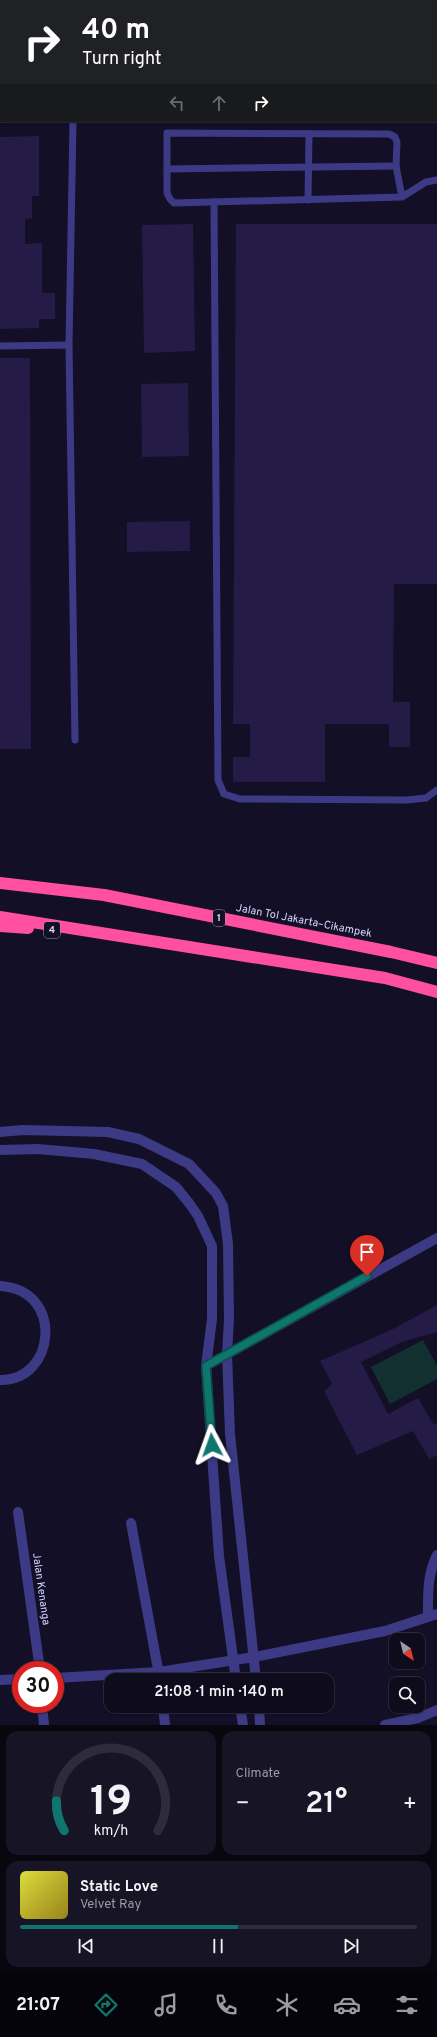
<!DOCTYPE html>
<html lang="en">
<head>
<meta charset="utf-8">
<style>
  body { margin:0; font-family:Overpass,sans-serif; background:#171425; color:#f1f3f6; height:100vh; display:flex; flex-direction:column; font-size:15px; white-space:nowrap }
  * { box-sizing:border-box; margin:0 }
  p { font-size:13px; color:#9b9ba3 }
  .icon { flex:none; width:22px; height:22px; fill:none; stroke:currentColor; stroke-width:2; stroke-linecap:round; stroke-linejoin:round }
  .map { position:relative; height:1725px; overflow:hidden }
  .drawer { display:flex; flex-direction:column; gap:6px; padding:6px; background:#08060f; flex:1 }
  .drawer>* { flex:none }
  .guide { position:absolute; left:0px; top:0px; width:437px; height:122px; box-shadow:0 1px 3px #0004,0 0 0 1px #2e2b3b; background:#202124; color:#fff; overflow:hidden }
  .needle { width:26px; rotate:145deg }
  .buttons { position:absolute; left:389px; top:1633px; display:grid; gap:8px }
  .buttons a { display:grid; place-items:center; width:36px; height:36px; border-radius:8px; background:#0e0b1c; box-shadow:0 1px 3px #0004,0 0 0 1px #2e2b3b; font-size:20px }
  .speed { position:absolute; left:12px; top:1661px; display:flex; gap:8px; font-size:20px; font-weight:700; text-align:center }
  .speed>* { display:grid; place-content:center; width:52px; height:52px; border-radius:50%; background:#0e0b1c; box-shadow:0 1px 3px #0004,0 0 0 1px #2e2b3b; line-height:1 }
  .speed .limit { border:6px solid #d22; background:#fff; color:#111 }
  .pin { position:absolute; display:grid; place-items:center; width:34px; height:34px; color:#fff; margin:-41px -17px; border-radius:50% 50% 50% 0; rotate:-45deg; box-shadow:0 0 4px #0007 }
  .pin .icon { rotate:45deg }
  .me { position:absolute; width:44px; margin:-22px; rotate:356deg; stroke-linejoin:round; filter:drop-shadow(0 0 3px #0008) }
  .turn { display:flex; align-items:center; gap:14px; height:84px; padding:0 16px; font-size:18px }
  .turn .icon { width:52px; height:52px; stroke-width:2.5 }
  .turn b { display:block; font-size:28px; line-height:34px }
  .lanes { display:flex; align-items:center; height:38px; padding:0 16px; background:#0003; justify-content:center; gap:20px; direction:ltr }
  .lanes .off { opacity:.35 }
  .big { font-size:30px; font-weight:600; line-height:1.1 }
  .drawer .tile { flex:1; display:flex; flex-direction:column; justify-content:center; gap:6px; min-width:0; padding:0 14px; border-radius:12px; background:#171425 }
  .drawer .dial { align-items:center; gap:0 }
  .dial svg { height:104px; overflow:visible; fill:none; stroke:#2e2b3b; stroke-width:7; stroke-linecap:round; text-anchor:middle }
  .dial text { fill:#f1f3f6; stroke:none }
  .song { display:flex; align-items:center; gap:12px }
  .cover { width:48px; height:48px; border-radius:6px; background:linear-gradient(135deg,hsl(60 70% 55%),hsl(50 70% 35%)) }
  .played { height:4px; border-radius:2px; background:linear-gradient(90deg,#0f766e 55%,#2e2b3b 55%) }
  .keys { display:flex; justify-content:space-around; direction:ltr }
  .heat { display:flex; justify-content:space-between; align-items:center; font-size:22px; direction:ltr }
  .drawer .tiles { flex:1; display:grid; gap:6px; grid-template-columns:1fr 1fr }
  .tile:last-child { grid-column:span 2 }
  .trip { position:absolute; left:104px; top:1673px; width:230px; height:40px; border-radius:12px; background:#0e0b1c; box-shadow:0 1px 3px #0004,0 0 0 1px #2e2b3b; font-weight:600; line-height:40px; text-align:center }
  .menu { display:flex; height:64px; justify-content:space-around; align-items:center; background:#06040b; color:#9b9ba3 }
  .menu .icon { width:28px; height:28px }
  .menu .selected { color:#0f766e }
  .menu b { font-size:18px; color:#f1f3f6 }
  .map>svg:first-child { display:block }
  .green { fill:#12302f }
  .building { fill:#241b47 }
  .lines { fill:none; stroke-linecap:round; stroke-linejoin:round }
  .service { stroke:#3d3a85; stroke-width:7 }
  .minor { stroke:#3d3a85; stroke-width:10 }
  .tertiary { stroke:#3d3a85; stroke-width:10 }
  .motorway { stroke:#ff4fa3; stroke-width:12 }
  .route-casing { stroke:#0a4d48; stroke-width:10 }
  .route { stroke:#0f766e; stroke-width:7 }
  .labels { text-anchor:middle; dominant-baseline:central; stroke-width:4; stroke-linejoin:round; paint-order:stroke }
  .shield { fill:#130f26; stroke:#9e99be; stroke-width:1 }
  .shield-label { font-size:10px; font-weight:bold; fill:#d9d4ff }
  .street-label { font-size:11px; fill:#d9d4ff; stroke:#130f26 }
</style>
</head>
<body>
<div class="map">
<svg width="437" height="1725" viewBox="0 0 437 1725">
  <rect width="100%" height="100%" fill="#130f26"/>
  <polygon class="green" points="423,1340 437,1366 437,1379 390,1404 371,1367"/>
  <g class="building">
    <polygon points="39,136 39,196 32,196 32,218 25,219 25,244 42,243 42,293 55,293 55,319 39,319 39,328 0,329 0,137"/>
    <polygon points="193,224 195,351 144,353 142,225"/>
    <polygon points="236,224 437,224 437,584 394,584 393,702 410,702 410,747 389,747 389,724 325,724 325,782 233,782 233,757 250,757 250,724 233,724"/>
    <polygon points="0,358 30,358 31,749 0,749"/>
    <polygon points="188,383 189,456 142,457 141,384"/>
    <polygon points="190,521 190,551 127,552 127,522"/>
    <polygon points="437,1305 437,1332 402,1342 361,1362 388,1414 418,1398 434,1425 437,1423 437,1455 429,1459 413,1431 357,1455 324,1391 332,1384 320,1361 393,1329"/>
  </g>
  <g class="lines">
    <g class="service">
      <polyline points="122,0 122,1"/>
      <polyline points="73,121 69,345 75,740"/>
      <polyline points="167,169 396,166"/>
      <polyline points="402,197 396,166 397,142 395,137 389,134 167,133 167,193 170,199 174,203 402,197 426,182 437,180"/>
      <polyline points="308,200 309,134"/>
      <polyline points="214,202 218,780 224,794 240,799 407,800 426,798 437,790"/>
      <polyline points="0,346 69,345"/>
    </g>
    <g class="minor">
      <polyline points="0,1132 23,1130 108,1132 139,1139 189,1164 216,1193 223,1206 228,1244 229,1319 227,1354 230,1434 256,1680"/>
      <polyline points="0,1150 38,1149 94,1154 142,1164 176,1187 189,1203 198,1216 212,1246 212,1319 206,1366 219,1556 236,1680"/>
      <path d="M0,1286c66,4 55,96 0,94"/>
      <polyline points="206,1366 437,1238"/>
      <polyline points="18,1512 40,1670"/>
      <polyline points="131,1523 160,1680"/>
      <path d="M428,1617c0,-22 -1,-42 9,-62"/>
      <polyline points="55,1678 159,1672 254,1657 385,1631 437,1614"/>
      <polyline points="0,1680 21,1679"/>
      <polyline points="42,1704 44,1725"/>
      <polyline points="163,1706 165,1725"/>
      <polyline points="240,1706 243,1725"/>
      <polyline points="259,1706 260,1725"/>
      <polyline points="385,1725 418,1718 437,1710"/>
    </g>
    <g class="tertiary">
      <polyline points="436,44 437,44"/>
      <polyline points="0,47 1,47"/>
      <polyline points="436,84 437,84"/>
      <polyline points="0,89 1,89"/>
    </g>
    <g class="motorway">
      <polyline points="0,883 104,895 391,952 437,963"/>
      <polyline points="0,917 385,978 437,992"/>
      <polyline points="0,926 28,928"/>
    </g>
  </g>
  <g class="lines">
    <g class="route-casing">
      <polyline id="route" points="212,1445 206,1366 367,1276"/>
    </g>
    <use href="#route" class="route"/>
  </g>
  <g class="labels">
    <g class="shield">
      <rect x="213" y="910" width="12" height="16" rx="3"/>
      <rect x="44" y="922" width="16" height="16" rx="3"/>
    </g>
    <g class="shield-label">
      <text x="219" y="918">1</text>
      <text x="52" y="930">4</text>
    </g>
    <g class="street-label">
      <text transform="translate(304 921) rotate(11)">Jalan Tol Jakarta–Cikampek</text>
      <text transform="translate(41 1589) rotate(82)">Jalan Kenanga</text>
    </g>
  </g>
</svg>
<div class="buttons">
<a><svg class="needle" viewBox="-14 -14 28 28"><path d="M0-13l5 13h-10z" fill="#e53935"/><path d="M0 13l5-13h-10z" fill="#9b9ba3"/></svg></a>
<a><svg class="icon" aria-label="search" viewBox="0 0 24 24"><circle cx="10" cy="10" r="6"/><path d="M15 15l6 6"/></svg></a>
</div>
<div class="speed"><div class="limit">30</div></div>
<div class="pin" style="left:367px;top:1276px;background:#d93025"><svg class="icon" aria-label="arrive" viewBox="0 0 24 24"><path d="M6 21V4h12l-3 4 3 4H6"/></svg></div>
<svg class="me" style="left:212px;top:1445px" viewBox="-20 -20 40 40"><path d="M0-17L14 15 0 8-14 15z" fill="#0f766e" stroke="#fff" stroke-width="4"/></svg>
<div class="trip">21:08 · 1 min · 140 m</div>
<div class="guide">
<div class="turn"><svg class="icon" aria-label="right" viewBox="0 0 24 24"><path d="M7 20v-9h11M14 6l5 5-5 5"/></svg><div><b>40 m</b>Turn right</div></div>
<div class="lanes"><svg class="icon off" aria-label="left" viewBox="0 0 24 24"><path d="M17 20v-9H6M10 6l-5 5 5 5"/></svg><svg class="icon off" aria-label="ahead" viewBox="0 0 24 24"><path d="M12 20V5M6 11l6-6 6 6"/></svg><svg class="icon" aria-label="right" viewBox="0 0 24 24"><path d="M7 20v-9h11M14 6l5 5-5 5"/></svg></div>
</div>
</div>
<section class="drawer">
<div class="tiles">
<div class="tile dial"><svg viewBox="0 0 100 80">
<path d="M14 69A42 42 0 1 1 86 69"/>
<path d="M14 69A42 42 0 0 1 8 46" stroke="#0f766e"/>
<text x="50" y="56" font-size="32" font-weight="700">19</text>
<text x="50" y="72" font-size="11">km/h</text>
</svg></div>
<div class="tile"><p>Climate</p>
<div class="heat"><a>−</a><b class="big">21°</b><a>+</a></div>
</div>
<div class="tile">
<div class="song"><i class="cover"></i><div><b>Static Love</b><p>Velvet Ray</p></div></div>
<div class="played"></div>
<div class="keys"><svg class="icon" aria-label="previous" viewBox="0 0 24 24"><path d="M18 5L8 12l10 7zM5 5v14"/></svg><svg class="icon" aria-label="pause" viewBox="0 0 24 24"><path d="M8 5v14M16 5v14"/></svg><svg class="icon" aria-label="next" viewBox="0 0 24 24"><path d="M6 5l10 7-10 7zM19 5v14"/></svg></div>
</div>
</div>
</section>
<nav class="menu">
<b>21:07</b>
<svg class="icon selected" aria-label="directions" viewBox="0 0 24 24"><path d="M12 3l9 9-9 9-9-9zM9 14v-3h6M13 9l2 2-2 2"/></svg>
<svg class="icon" aria-label="music" viewBox="0 0 24 24"><path d="M9 18V5l10-2v13"/><circle cx="6" cy="18" r="3"/><circle cx="16" cy="16" r="3"/></svg>
<svg class="icon" aria-label="phone" viewBox="0 0 24 24"><path d="M5 4h4l2 5-3 2q2 4 5 5l2-3 5 2v4C11 20 4 13 5 4z"/></svg>
<svg class="icon" aria-label="climate" viewBox="0 0 24 24"><path d="M12 3v18M4 7l16 10M4 17L20 7"/></svg>
<svg class="icon" aria-label="car" viewBox="0 0 24 24"><path d="M5 17H2v-5l4-1 3-4h7l3 4 3 1v5h-3M9 17h6M6 11h13"/><circle cx="7" cy="17" r="2"/><circle cx="17" cy="17" r="2"/></svg>
<svg class="icon" aria-label="filters" viewBox="0 0 24 24"><path d="M4 7h16M4 17h16"/><circle cx="9" cy="7" r="2"/><circle cx="15" cy="17" r="2"/></svg>
</nav>
</body>
</html>
